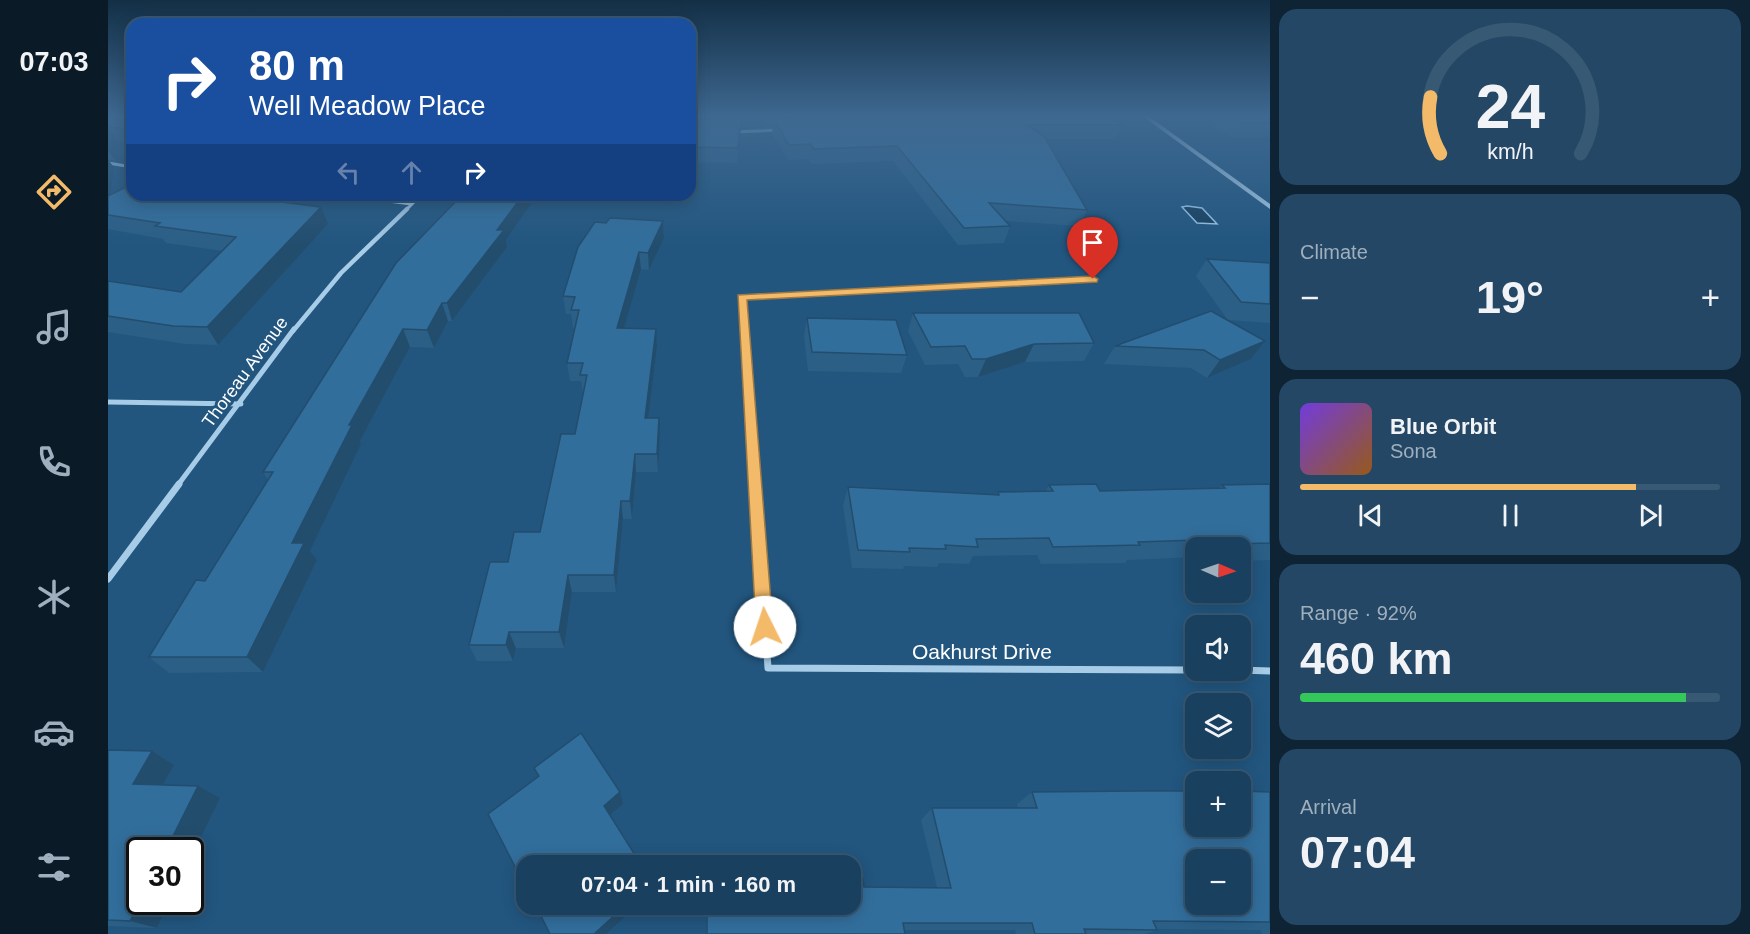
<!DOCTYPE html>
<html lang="en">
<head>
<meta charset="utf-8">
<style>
  body { margin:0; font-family:Helvetica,sans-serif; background:#234765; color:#f1f3f6; height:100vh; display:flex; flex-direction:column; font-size:22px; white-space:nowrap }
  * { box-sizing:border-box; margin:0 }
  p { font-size:20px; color:#9fafbd }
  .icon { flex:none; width:33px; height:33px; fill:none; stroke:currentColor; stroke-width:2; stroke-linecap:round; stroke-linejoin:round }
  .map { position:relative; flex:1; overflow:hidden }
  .drawer { display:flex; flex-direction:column; gap:9px; padding:9px; background:#0e2334; width:480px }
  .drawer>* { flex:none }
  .top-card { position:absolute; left:18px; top:18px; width:570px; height:183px; border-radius:18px; box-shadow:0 3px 15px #0003,0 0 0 2px #385974; background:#1a4fa0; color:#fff; overflow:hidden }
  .needle { width:39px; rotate:92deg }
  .tools { position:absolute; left:1077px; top:537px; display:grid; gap:12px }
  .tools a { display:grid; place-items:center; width:66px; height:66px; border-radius:12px; background:#1a405f; box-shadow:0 3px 15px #0003,0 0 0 2px #385974; font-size:30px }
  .speed { position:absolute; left:18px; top:837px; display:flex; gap:12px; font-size:30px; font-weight:700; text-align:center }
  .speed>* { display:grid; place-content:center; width:78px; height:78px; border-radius:50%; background:#1a405f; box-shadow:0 3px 15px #0003,0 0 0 2px #385974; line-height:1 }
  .speed .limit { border:3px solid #111; border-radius:9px; background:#fff; color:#111 }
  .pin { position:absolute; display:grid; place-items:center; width:51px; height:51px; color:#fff; margin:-62px -26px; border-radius:50% 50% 50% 0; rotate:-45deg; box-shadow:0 0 6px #0007 }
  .pin .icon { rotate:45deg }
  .me { position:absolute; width:66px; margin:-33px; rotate:356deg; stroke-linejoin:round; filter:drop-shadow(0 0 4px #0008) }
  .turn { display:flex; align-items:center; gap:21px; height:126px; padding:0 24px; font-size:27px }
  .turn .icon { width:78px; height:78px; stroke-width:2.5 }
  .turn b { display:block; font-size:42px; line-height:51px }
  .lanes { display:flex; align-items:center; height:57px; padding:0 24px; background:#0003; justify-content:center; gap:30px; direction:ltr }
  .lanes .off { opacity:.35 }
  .big { font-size:45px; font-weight:700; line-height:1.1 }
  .drawer .card { flex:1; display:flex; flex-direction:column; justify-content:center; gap:9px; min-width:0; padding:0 21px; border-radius:18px; background:#234765 }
  .drawer .dial { align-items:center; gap:0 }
  .dial svg { height:156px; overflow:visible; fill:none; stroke:#385974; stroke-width:7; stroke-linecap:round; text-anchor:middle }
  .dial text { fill:#f1f3f6; stroke:none }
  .song { display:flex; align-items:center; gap:18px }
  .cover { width:72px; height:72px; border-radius:9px; background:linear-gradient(135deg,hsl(260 70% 55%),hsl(30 70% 35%)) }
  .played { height:6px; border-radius:3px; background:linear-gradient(90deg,#f3ba69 80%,#385974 80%) }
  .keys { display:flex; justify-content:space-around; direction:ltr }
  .heat { display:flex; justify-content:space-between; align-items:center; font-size:33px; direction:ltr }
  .charge { height:9px; border-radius:4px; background:linear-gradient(90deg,#34c759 92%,#385974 0) }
  .trip { position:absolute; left:408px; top:855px; width:345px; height:60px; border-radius:18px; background:#1a405f; box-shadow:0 3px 15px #0003,0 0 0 2px #385974; font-weight:700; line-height:60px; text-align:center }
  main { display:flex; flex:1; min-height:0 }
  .tabs { display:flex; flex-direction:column; width:108px; justify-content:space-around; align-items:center; background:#0a1a26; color:#9fafbd }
  .tabs .icon { width:42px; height:42px }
  .tabs .active { color:#f3ba69 }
  .tabs b { font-size:27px; color:#f1f3f6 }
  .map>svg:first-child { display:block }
  .water { fill:#173f5f; stroke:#9bc8e8; stroke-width:1.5 }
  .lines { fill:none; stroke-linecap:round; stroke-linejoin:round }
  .minor-far3 { stroke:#a7cce7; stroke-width:3 }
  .minor-far2 { stroke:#a7cce7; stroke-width:4.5 }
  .minor-far1 { stroke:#a7cce7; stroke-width:5 }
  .minor { stroke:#a7cce7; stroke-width:7 }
  .tertiary { fill:#a7cce7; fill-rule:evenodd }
  .wall { fill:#2b5f86 }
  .shaded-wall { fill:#234d6d }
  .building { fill:#326e9c; stroke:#234d6d; stroke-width:1.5; fill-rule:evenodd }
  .route { fill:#f3ba69; stroke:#9e7944; stroke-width:1.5 }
  .labels { text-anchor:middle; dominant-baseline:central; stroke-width:6; stroke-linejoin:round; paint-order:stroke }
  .street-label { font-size:18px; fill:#fff; stroke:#22567f }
  .near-street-label { font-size:21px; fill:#fff; stroke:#22567f }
</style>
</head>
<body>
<main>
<nav class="tabs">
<b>07:03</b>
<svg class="icon active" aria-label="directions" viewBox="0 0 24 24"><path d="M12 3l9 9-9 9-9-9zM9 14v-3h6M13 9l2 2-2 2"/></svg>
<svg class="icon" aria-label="music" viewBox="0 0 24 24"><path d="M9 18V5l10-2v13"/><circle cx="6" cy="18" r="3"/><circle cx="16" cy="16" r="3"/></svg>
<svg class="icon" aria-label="phone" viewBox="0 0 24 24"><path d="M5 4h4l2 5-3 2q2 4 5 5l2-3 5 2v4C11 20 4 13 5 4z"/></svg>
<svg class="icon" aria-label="climate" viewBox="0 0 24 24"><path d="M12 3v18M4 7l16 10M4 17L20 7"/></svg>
<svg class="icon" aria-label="car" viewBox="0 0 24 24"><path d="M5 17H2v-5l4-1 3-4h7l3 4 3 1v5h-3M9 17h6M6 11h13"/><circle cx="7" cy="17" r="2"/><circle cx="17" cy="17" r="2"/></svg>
<svg class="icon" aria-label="filters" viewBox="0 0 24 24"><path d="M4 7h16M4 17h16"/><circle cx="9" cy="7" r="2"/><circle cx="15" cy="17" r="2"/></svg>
</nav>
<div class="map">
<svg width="1162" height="934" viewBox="0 0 1162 934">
  <rect width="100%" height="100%" fill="#22567f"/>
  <polygon class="water" points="1079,206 1094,208 1109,224 1089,223 1074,207"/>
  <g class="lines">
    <g class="minor-far3">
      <polyline points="625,132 672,130"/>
      <polyline points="0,163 24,167"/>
      <polyline points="235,195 303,204"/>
      <polyline points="298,210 313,195"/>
    </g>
    <g class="minor-far2">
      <polyline points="185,331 233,273 299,209"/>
      <polyline points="635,331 633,297 985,279"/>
    </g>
    <g class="minor-far1">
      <polyline points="635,329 647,485"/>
      <polyline points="0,402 133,404"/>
      <polyline points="70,485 186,329"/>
    </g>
    <g class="minor">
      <polyline points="647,484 660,668 1088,670"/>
      <polyline points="0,579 71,484"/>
      <polyline points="1132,670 1162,671"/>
    </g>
    <polygon class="tertiary" points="1033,115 1039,115 1162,204 1162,209"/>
  </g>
  <g class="wall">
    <polygon points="0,115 24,115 24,142 9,141 7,160 0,160 6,168 2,195 220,224 110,345 77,344 0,332 0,281 73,292 115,251 58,243 55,239 0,229"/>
    <polygon points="582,115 634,115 629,163 582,162"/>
    <polygon points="653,115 1003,115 1014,125 1008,139 938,139 979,210 972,226 897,221 902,226 896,243 850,245 785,161 704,164 700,159 680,160 664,134 665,126 660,127"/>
    <polygon points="1088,115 1162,115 1162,137 1123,137"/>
    <polygon points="354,195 429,195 398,240 399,247 344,321 340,321 326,348 302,347 252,441 253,444 202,551 209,560 155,672 61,673 41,657 97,581 160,480 155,472"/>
    <polygon points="555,221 556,238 541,270 533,269 516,328 549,347 540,418 552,437 550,472 528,472 524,519 515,519 508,592 464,592 456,648 408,648 405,661 369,661 361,645 400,562 432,532 467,434 475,393 473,381 462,381 459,363 467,328 465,328 463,314 458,314 455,296 498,223"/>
    <polygon points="1099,259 1162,263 1162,323 1120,320 1088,276"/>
    <polygon points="1103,311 1143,359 1099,378 1083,368 996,364 1007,346"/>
    <polygon points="805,313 986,343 976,361 917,362 870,377 857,377 850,364 817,365 800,331"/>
    <polygon points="699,318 799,355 793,373 700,371 696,336"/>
    <polygon points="1162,484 1162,560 1132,561 1132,548 1088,548 1088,557 1019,560 1017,563 933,564 929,555 865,556 861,564 831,563 829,567 796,566 795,569 744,568 735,505 740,487 888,495 890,492 938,491 941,485 992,491 1110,489 1114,485"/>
    <polygon points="0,750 44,751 66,765 55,785 112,798 32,902 62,902 49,928 0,926"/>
    <polygon points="924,792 1162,792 1162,934 1154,934 1152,930 1048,929 1049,930 1037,934 908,934 907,930 797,930 797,934 598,934 598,904 742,904 756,887 829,887 813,820 824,808 910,808 909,804"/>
  </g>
  <g class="shaded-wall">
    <polygon points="0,126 9,141 7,160 0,150"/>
    <polygon points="0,159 6,168 0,212"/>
    <polygon points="415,195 429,195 398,240 399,247 344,321 339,303 389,230"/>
    <polygon points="213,207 220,224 110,345 99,327"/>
    <polygon points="555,221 556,238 541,270 540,253"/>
    <polygon points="531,252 533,269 511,346 509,328"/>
    <polygon points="334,303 340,321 326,348 319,330"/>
    <polygon points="295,329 302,347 252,441 253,444 202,551 209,560 155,672 139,657 184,543 241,425"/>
    <polygon points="548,329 549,347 538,436 537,418"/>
    <polygon points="1157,341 1143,359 1099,378 1112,360"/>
    <polygon points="926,344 917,362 870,377 878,359"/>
    <polygon points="551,418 552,437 550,472 549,454"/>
    <polygon points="527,454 528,472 524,519 522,501"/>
    <polygon points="513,501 515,519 508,592 506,575"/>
    <polygon points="460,575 464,592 456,648 451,632"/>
    <polygon points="401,632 408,648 405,661 398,645"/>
    <polygon points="44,751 66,765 49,796 25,784"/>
    <polygon points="90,786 112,798 82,859 82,850 58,850"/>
    <polygon points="512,792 515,804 499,817 496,806"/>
    <polygon points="32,902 62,902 49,928 22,921"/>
    <polygon points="519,904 531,904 498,934 486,934"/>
  </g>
  <g class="building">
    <polygon points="0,115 24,115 24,129 0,127"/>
    <polygon points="726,115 1003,115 1014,125 919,125 936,136 979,210 881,203 902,226 856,228 789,146 706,149 702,144 681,145 666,119"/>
    <polygon points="1118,115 1162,115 1162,123 1131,123"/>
    <polygon points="582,118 633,120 630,148 582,147"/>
    <polygon points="24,184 24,195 119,195 213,207 99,327 65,326 0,316 0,281 73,292 128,237 47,226 52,223 0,215 0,196"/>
    <polygon points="354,195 415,195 389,230 396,230 339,303 334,303 319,330 295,329 241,425 244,425 184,543 196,543 139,657 41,657 88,580 97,581 165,472 155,472 288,263"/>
    <polygon points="502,218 555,221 540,253 531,252 509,328 548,329 537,418 551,418 549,454 527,454 522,501 513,501 506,575 460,575 451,632 401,632 398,645 361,645 382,562 400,562 406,532 432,532 453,434 467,434 479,375 472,375 475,363 459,363 471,310 463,310 467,297 455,296 470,247 487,222 498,223"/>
    <polygon points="1099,259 1162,263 1162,304 1133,302"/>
    <polygon points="1103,311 1157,341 1112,360 1096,350 1007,346"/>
    <polygon points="805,313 971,313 986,343 926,344 878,359 864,359 857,346 823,347"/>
    <polygon points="699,318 788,320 799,355 704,352"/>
    <polygon points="988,484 992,491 1117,488 1114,485 1162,484 1162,543 1124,544 1121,539 1030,542 1032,545 945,547 941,538 868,539 870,547 837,545 838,549 801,548 802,552 750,550 740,487 891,495 890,492 945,491 941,485"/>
    <polygon points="473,733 512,792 496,806 534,866 418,866 418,888 380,814 431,776 426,768"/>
    <polygon points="0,750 44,751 25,784 90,786 58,850 32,850 32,902 22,921 0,920"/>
    <path d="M1031,791h57v35h44v-35l30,1v130l-117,-1 4,9 -73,-1 2,5h-51l-3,-11h-129l2,11h-198v-30h143v-25h13l1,8 87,1 -19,-80h105l-5,-16zM1088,860h44v44h-44z"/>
    <polygon points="427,904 519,904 486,934 442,934"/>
  </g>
  <linearGradient id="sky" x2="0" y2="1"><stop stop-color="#132f46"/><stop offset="0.47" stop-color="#3e6890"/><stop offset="1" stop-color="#3e6890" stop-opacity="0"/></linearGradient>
  <rect width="1162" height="246" fill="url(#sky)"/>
  <polygon class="route" points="985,276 990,279 989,282 639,300 665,627 662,633 657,635 651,633 648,627 630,295"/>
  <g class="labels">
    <g class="street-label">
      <text transform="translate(137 372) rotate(-54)">Thoreau Avenue</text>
    </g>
    <g class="near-street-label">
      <text x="874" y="651">Oakhurst Drive</text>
    </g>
  </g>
</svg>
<div class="tools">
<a><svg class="needle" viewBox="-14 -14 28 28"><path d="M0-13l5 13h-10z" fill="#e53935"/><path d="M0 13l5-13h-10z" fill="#9fafbd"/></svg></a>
<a><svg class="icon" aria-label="sound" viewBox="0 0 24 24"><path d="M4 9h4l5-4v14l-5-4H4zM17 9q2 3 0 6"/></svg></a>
<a><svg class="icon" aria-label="layers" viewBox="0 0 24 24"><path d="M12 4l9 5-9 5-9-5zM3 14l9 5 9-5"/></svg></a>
<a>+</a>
<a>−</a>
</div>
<div class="speed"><div class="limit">30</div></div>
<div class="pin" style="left:985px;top:279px;background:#d93025"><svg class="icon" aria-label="arrive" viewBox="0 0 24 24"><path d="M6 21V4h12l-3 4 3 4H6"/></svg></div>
<svg class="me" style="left:657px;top:627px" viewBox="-20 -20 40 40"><circle r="19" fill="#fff"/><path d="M0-13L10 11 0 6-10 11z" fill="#f3ba69"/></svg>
<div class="trip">07:04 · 1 min · 160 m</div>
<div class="top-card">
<div class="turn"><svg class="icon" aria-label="right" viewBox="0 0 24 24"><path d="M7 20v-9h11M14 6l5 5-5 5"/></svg><div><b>80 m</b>Well Meadow Place</div></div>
<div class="lanes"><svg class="icon off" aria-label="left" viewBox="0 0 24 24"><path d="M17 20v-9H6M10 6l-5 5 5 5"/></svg><svg class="icon off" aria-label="ahead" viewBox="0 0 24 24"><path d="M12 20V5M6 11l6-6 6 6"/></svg><svg class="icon" aria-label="right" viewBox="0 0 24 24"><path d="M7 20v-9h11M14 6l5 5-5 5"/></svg></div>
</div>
</div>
<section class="drawer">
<div class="card dial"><svg viewBox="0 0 100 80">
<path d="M14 69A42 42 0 1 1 86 69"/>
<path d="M14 69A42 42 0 0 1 9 40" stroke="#f3ba69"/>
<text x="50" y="56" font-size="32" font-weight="700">24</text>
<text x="50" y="72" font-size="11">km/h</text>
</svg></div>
<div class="card"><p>Climate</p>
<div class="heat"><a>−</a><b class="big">19°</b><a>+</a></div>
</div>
<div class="card">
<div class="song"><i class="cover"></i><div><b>Blue Orbit</b><p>Sona</p></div></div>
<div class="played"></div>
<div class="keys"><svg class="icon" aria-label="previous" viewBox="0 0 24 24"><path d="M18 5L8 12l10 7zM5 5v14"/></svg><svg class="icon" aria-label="pause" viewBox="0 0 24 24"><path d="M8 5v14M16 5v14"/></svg><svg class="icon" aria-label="next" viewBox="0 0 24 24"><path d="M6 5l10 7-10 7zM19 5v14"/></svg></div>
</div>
<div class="card"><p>Range · 92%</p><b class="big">460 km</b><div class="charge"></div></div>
<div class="card"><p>Arrival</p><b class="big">07:04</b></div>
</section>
</main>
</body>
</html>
